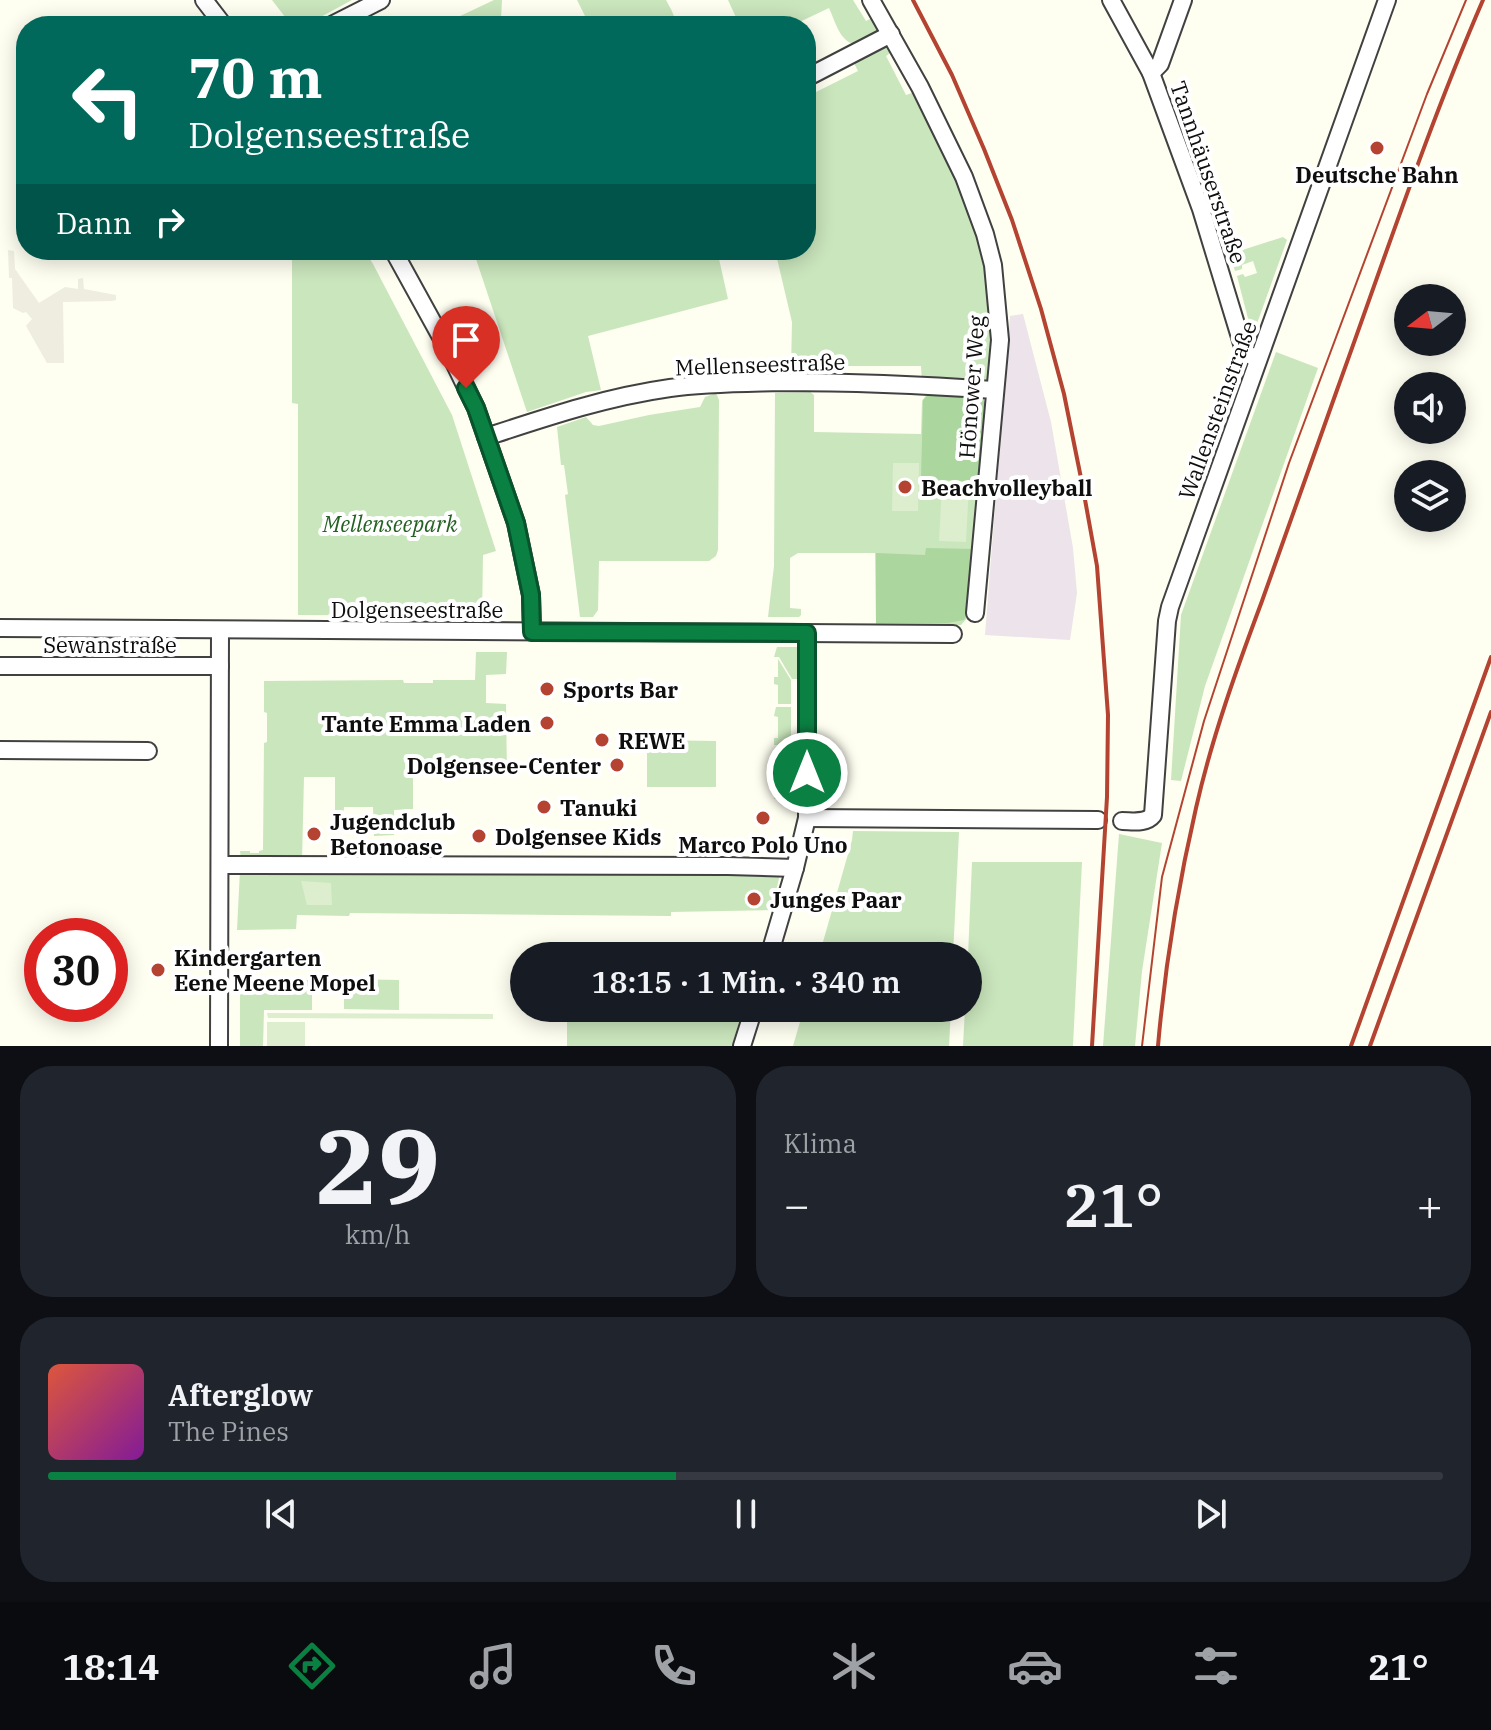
<!DOCTYPE html>
<html lang="de">
<head>
<meta charset="utf-8">
<style>
  body { margin:0; font-family:"IBM Plex Serif",serif; background:#20242c; color:#f1f3f6; height:100vh; display:flex; flex-direction:column; font-size:30px; white-space:nowrap }
  * { box-sizing:border-box; margin:0 }
  p { font-size:26px; color:#9ea1a6 }
  .icon { flex:none; width:44px; height:44px; fill:none; stroke:currentColor; stroke-width:2; stroke-linecap:round; stroke-linejoin:round }
  .map { position:relative; height:1046px; overflow:hidden }
  .side { display:flex; flex-direction:column; gap:20px; padding:20px; background:#0d0f14; flex:1 }
  .side>* { flex:none }
  .guide { position:absolute; left:16px; top:16px; width:800px; height:244px; border-radius:32px; box-shadow:0 4px 20px #0003; background:#00695c; color:#fff; overflow:hidden }
  .needle { width:52px; rotate:254deg }
  .fabs { position:absolute; left:1394px; top:284px; display:grid; gap:16px }
  .fabs a { display:grid; place-items:center; width:72px; height:72px; border-radius:50%; background:#171b24; box-shadow:0 4px 20px #0003; font-size:40px }
  .speed { position:absolute; left:24px; top:918px; display:flex; gap:16px; font-size:40px; font-weight:700; text-align:center }
  .speed>* { display:grid; place-content:center; width:104px; height:104px; border-radius:50%; background:#171b24; box-shadow:0 4px 20px #0003; line-height:1 }
  .speed .limit { border:12px solid #d22; background:#fff; color:#111 }
  .pin { position:absolute; display:grid; place-items:center; width:68px; height:68px; color:#fff; margin:-82px -34px; border-radius:50% 50% 50% 0; rotate:-45deg; box-shadow:0 0 8px #0007 }
  .pin .icon { rotate:45deg }
  .me { position:absolute; width:88px; margin:-44px; rotate:0deg; stroke-linejoin:round; filter:drop-shadow(0 0 6px #0008) }
  .turn { display:flex; align-items:center; gap:28px; height:168px; padding:0 40px; font-size:36px }
  .turn .icon { width:104px; height:104px; stroke-width:2.5 }
  .turn b { display:block; font-size:56px; line-height:68px }
  .then { display:flex; align-items:center; height:76px; padding:0 40px; background:#0003; gap:16px; font-size:30px }
  .big { font-size:60px; font-weight:600; line-height:1.1 }
  .side .widget { flex:1; display:flex; flex-direction:column; justify-content:center; gap:12px; min-width:0; padding:0 28px; border-radius:32px; background:#20242c }
  .side .dial { align-items:center; gap:0 }
  .dial b { font-size:104px; line-height:1 }
  .song { display:flex; align-items:center; gap:24px }
  .cover { width:96px; height:96px; border-radius:12px; background:linear-gradient(135deg,hsl(10 70% 55%),hsl(290 70% 35%)) }
  .played { height:8px; border-radius:4px; background:linear-gradient(90deg,#0b8043 45%,#363941 45%) }
  .keys { display:flex; justify-content:space-around; direction:ltr }
  .heat { display:flex; justify-content:space-between; align-items:center; font-size:44px; direction:ltr }
  .side .tiles { flex:1; display:grid; gap:20px; grid-template-columns:1fr 1fr }
  .widget:last-child { grid-column:span 2 }
  .trip { position:absolute; left:510px; top:942px; width:472px; height:80px; border-radius:40px; background:#171b24; box-shadow:0 4px 20px #0003; font-weight:600; line-height:80px; text-align:center }
  .tab-bar { display:flex; height:128px; justify-content:space-around; align-items:center; background:#090b0e; color:#9ea1a6 }
  .tab-bar .icon { width:56px; height:56px }
  .tab-bar .selected { color:#0b8043 }
  .tab-bar b { font-size:36px; color:#f1f3f6 }
  .map>svg:first-child { display:block }
  .industrial { fill:#ece3eb }
  .green { fill:#cae6bd }
  .forest { fill:#abd69d }
  .pitch { fill:#dceece }
  .plaza { fill:#eeede0 }
  .lines { fill:none; stroke-linecap:round; stroke-linejoin:round }
  .minor-casing { stroke:#414141; stroke-width:20 }
  .minor { stroke:#fff; stroke-width:16 }
  .tram { stroke:#b44431; stroke-width:2 }
  .rail { stroke:#b44431; stroke-width:4 }
  .route-casing { stroke:#07532c; stroke-width:20 }
  .route { stroke:#0b8043; stroke-width:14 }
  .poi-dot { fill:#b44431; stroke:#fff; stroke-width:3 }
  .labels { text-anchor:middle; dominant-baseline:central; stroke-width:8; stroke-linejoin:round; paint-order:stroke }
  .street-label { font-size:22px; fill:#0e0e0e; stroke:#fff }
  .poi-label { font-size:22px; font-weight:bold; fill:#0e0e0e; stroke:#fff; text-anchor:start }
  .park-label { font-size:22px; font-style:italic; fill:#246123; stroke:#fff }
</style>
</head>
<body>
<div class="map">
<svg width="1491" height="1046" viewBox="0 0 1491 1046">
  <rect width="100%" height="100%" fill="#fefef1"/>
  <polygon class="industrial" points="1023,314 1051,422 1073,548 1077,593 1070,640 985,635 1010,316"/>
  <g class="green">
    <polygon points="272,0 352,0 304,26 292,26"/>
    <polygon points="494,0 502,0 501,19 504,26 439,26"/>
    <path d="M577,0h89c4,8 11,17 8,26h-84z"/>
    <path d="M728,0h125l13,21 8,-4 5,12 -20,16c-19,-1 -23,-22 -30,-37l-38,18h-51z"/>
    <path d="M884,44l10,6 -8,6 20,39 9,-3c21,44 47,89 61,136 13,47 17,100 13,149l-8,7 -59,-2 -1,-16h-106l-5,9h-10v-5h-9l1,-48 -17,-72h31v-153l52,-26 -6,-12z"/>
    <polygon points="1283,237 1287,240 1255,329 1251,330 1237,276 1243,274 1245,277 1257,273 1253,261 1242,265 1242,269 1235,271 1230,254"/>
    <polygon points="292,250 364,250 373,264 452,415 496,551 483,555 482,616 298,615 298,404 292,403"/>
    <polygon points="494,250 717,250 728,299 588,336 601,390 586,392 527,412 475,256"/>
    <polygon points="1276,352 1318,368 1205,686 1181,781 1171,780 1181,615"/>
    <polygon points="810,392 814,395 814,432 921,434 922,401 927,394 984,399 971,608 968,617 961,625 876,627 875,553 798,553 790,558 790,608 801,609 801,615 799,617 768,617 774,566 775,393"/>
    <polygon points="716,393 719,400 718,550 716,556 709,561 599,561 598,610 593,617 580,617 565,495 568,494 564,465 561,465 557,427 586,417 593,425 599,426 649,415 700,407 705,397"/>
    <polygon points="777,647 801,647 802,679 792,679 779,657 774,657"/>
    <polygon points="476,652 507,652 506,674 486,675 486,703 506,704 507,774 413,774 413,809 394,810 394,835 374,836 373,807 344,807 343,818 335,817 335,777 304,777 302,860 241,859 240,851 250,851 250,853 259,853 259,851 263,850 264,743 267,742 267,713 264,712 264,681 403,680 404,683 433,683 433,680 475,680"/>
    <polygon points="778,659 791,680 791,704 778,704 778,685 774,684 774,677 778,677"/>
    <polygon points="776,707 791,707 791,745 774,745 774,738 778,738 778,717 774,716"/>
    <polygon points="647,740 716,741 716,787 647,787"/>
    <polygon points="778,756 791,756 791,794 801,795 802,799 774,799 774,794 778,794 778,782 786,782 786,765 778,764"/>
    <polygon points="853,831 959,832 953,956 819,956 852,840"/>
    <polygon points="1119,834 1162,843 1142,971 1135,1046 1103,1046"/>
    <polygon points="972,862 1082,862 1073,1046 963,1046 965,1008 968,1008 968,956"/>
    <polygon points="240,870 781,871 771,910 671,912 671,916 350,913 349,916 297,915 296,929 237,930"/>
    <polygon points="240,979 312,980 312,1010 264,1010 263,1046 240,1046"/>
    <polygon points="344,979 399,980 399,1010 344,1009"/>
    <polygon points="567,1008 743,1008 732,1046 567,1046"/>
    <polygon points="804,1008 951,1008 949,1046 793,1046"/>
  </g>
  <g class="forest">
    <polygon points="932,391 982,397 987,405 980,482 921,479 923,400"/>
    <polygon points="926,548 975,549 970,609 964,620 948,623 876,623 876,553 925,555"/>
  </g>
  <g class="pitch">
    <polygon points="893,463 919,463 918,511 892,511"/>
    <polygon points="942,484 969,485 966,542 939,541"/>
    <polygon points="301,881 331,883 332,905 307,905"/>
    <polygon points="267,1013 493,1014 493,1019 268,1018"/>
    <rect x="267" y="1022" width="38" height="24"/>
  </g>
  <polygon class="plaza" points="8,250 14,251 15,269 39,303 65,287 78,289 78,279 83,278 84,289 116,295 116,300 112,301 63,302 64,363 47,363 26,326 32,319 26,312 23,313 13,308 12,278 9,278"/>
  <g class="lines">
    <g class="minor-casing">
      <g id="minor">
        <polyline points="204,0 224,26"/>
        <polyline points="871,0 920,87 964,177 985,234 993,265 1000,340 975,613"/>
        <polyline points="1111,0 1151,73 1201,209 1243,347 1247,354 1258,359"/>
        <polyline points="330,26 381,0"/>
        <polyline points="1151,73 1160,64 1183,0"/>
        <polyline points="806,78 891,34"/>
        <polyline points="393,250 447,348 476,408 516,523 531,595 532,632"/>
        <path d="M486,437c61,-20 120,-40 184,-49 36,-5 73,-5 110,-6 72,0 143,3 214,8"/>
        <polyline points="0,628 953,634"/>
        <polyline points="0,666 220,666"/>
        <polyline points="0,750 148,751"/>
        <polyline points="807,818 1098,820"/>
        <path d="M1122,821c10,0 24,3 31,-6l14,-194 3,-14 217,-607"/>
        <polyline points="220,865 728,866 795,868"/>
        <polyline points="769,956 795,868 807,818 807,633"/>
        <polyline points="219,1046 220,630"/>
        <polyline points="742,1046 754,1008"/>
      </g>
    </g>
    <use href="#minor" class="minor"/>
    <polyline class="tram" points="1142,1046 1162,877 1204,721 1289,463 1427,94 1466,0"/>
    <g class="rail">
      <polyline points="913,0 952,75 984,149 1012,220 1041,309 1064,394 1082,483 1097,566 1108,715 1107,797 1092,1046"/>
      <path d="M1158,1046c7,-80 20,-160 38,-238 16,-71 41,-140 66,-207 25,-71 50,-141 75,-211 47,-130 91,-263 146,-390"/>
      <polyline points="1351,1046 1491,657"/>
      <polyline points="1370,1046 1491,712"/>
    </g>
  </g>
  <g class="lines">
    <g class="route-casing">
      <polyline id="route" points="466,388 476,408 516,523 531,595 532,632 807,633 807,773"/>
    </g>
    <use href="#route" class="route"/>
  </g>
  <g class="poi-dot">
    <circle cx="1377" cy="148" r="8"/>
    <circle cx="905" cy="487" r="8"/>
    <circle cx="547" cy="689" r="8"/>
    <circle cx="547" cy="723" r="8"/>
    <circle cx="602" cy="740" r="8"/>
    <circle cx="617" cy="765" r="8"/>
    <circle cx="544" cy="807" r="8"/>
    <circle cx="763" cy="818" r="8"/>
    <circle cx="314" cy="834" r="8"/>
    <circle cx="479" cy="836" r="8"/>
    <circle cx="754" cy="899" r="8"/>
    <circle cx="158" cy="970" r="8"/>
  </g>
  <g class="labels">
    <g class="street-label">
      <text transform="translate(1209 172) rotate(71)">Tannhäuserstraße</text>
      <text transform="translate(760 364) rotate(-2)">Mellenseestraße</text>
      <text transform="translate(971 387) rotate(-86)">Hönower Weg</text>
      <text transform="translate(1217 410) rotate(-70)">Wallensteinstraße</text>
      <text x="417" y="609">Dolgenseestraße</text>
      <text x="110" y="644">Sewanstraße</text>
    </g>
    <g class="poi-label">
      <text x="1377" y="174" text-anchor="middle">Deutsche Bahn</text>
      <text x="921" y="487">Beachvolleyball</text>
      <text x="563" y="689">Sports Bar</text>
      <text x="531" y="723" text-anchor="end">Tante Emma Laden</text>
      <text x="618" y="740">REWE</text>
      <text x="601" y="765" text-anchor="end">Dolgensee-Center</text>
      <text x="560" y="807">Tanuki</text>
      <text x="330" y="821">Jugendclub<tspan x="330" dy="25">Betonoase</tspan></text>
      <text x="495" y="836">Dolgensee Kids</text>
      <text x="763" y="844" text-anchor="middle">Marco Polo Uno</text>
      <text x="770" y="899">Junges Paar</text>
      <text x="174" y="957">Kindergarten<tspan x="174" dy="25">Eene Meene Mopel</tspan></text>
    </g>
    <g class="park-label">
      <text x="390" y="523">Mellenseepark</text>
    </g>
  </g>
</svg>
<div class="fabs">
<a><svg class="needle" viewBox="-14 -14 28 28"><path d="M0-13l5 13h-10z" fill="#e53935"/><path d="M0 13l5-13h-10z" fill="#9ea1a6"/></svg></a>
<a><svg class="icon" aria-label="sound" viewBox="0 0 24 24"><path d="M4 9h4l5-4v14l-5-4H4zM17 9q2 3 0 6"/></svg></a>
<a><svg class="icon" aria-label="layers" viewBox="0 0 24 24"><path d="M12 4l9 5-9 5-9-5zM3 14l9 5 9-5"/></svg></a>
</div>
<div class="speed"><div class="limit">30</div></div>
<div class="pin" style="left:466px;top:388px;background:#d93025"><svg class="icon" aria-label="arrive" viewBox="0 0 24 24"><path d="M6 21V4h12l-3 4 3 4H6"/></svg></div>
<svg class="me" style="left:807px;top:773px" viewBox="-20 -20 40 40"><circle r="17" fill="#0b8043" stroke="#fff" stroke-width="3"/><path d="M0-11L8 9 0 5-8 9z" fill="#fff"/></svg>
<div class="trip">18:15 · 1 Min. · 340 m</div>
<div class="guide">
<div class="turn"><svg class="icon" aria-label="left" viewBox="0 0 24 24"><path d="M17 20v-9H6M10 6l-5 5 5 5"/></svg><div><b>70 m</b>Dolgenseestraße</div></div>
<div class="then">Dann<svg class="icon" aria-label="right" viewBox="0 0 24 24"><path d="M7 20v-9h11M14 6l5 5-5 5"/></svg></div>
</div>
</div>
<section class="side">
<div class="tiles">
<div class="widget dial"><b>29</b><p>km/h</p></div>
<div class="widget"><p>Klima</p>
<div class="heat"><a>−</a><b class="big">21°</b><a>+</a></div>
</div>
<div class="widget">
<div class="song"><i class="cover"></i><div><b>Afterglow</b><p>The Pines</p></div></div>
<div class="played"></div>
<div class="keys"><svg class="icon" aria-label="previous" viewBox="0 0 24 24"><path d="M18 5L8 12l10 7zM5 5v14"/></svg><svg class="icon" aria-label="pause" viewBox="0 0 24 24"><path d="M8 5v14M16 5v14"/></svg><svg class="icon" aria-label="next" viewBox="0 0 24 24"><path d="M6 5l10 7-10 7zM19 5v14"/></svg></div>
</div>
</div>
</section>
<nav class="tab-bar">
<b>18:14</b>
<svg class="icon selected" aria-label="directions" viewBox="0 0 24 24"><path d="M12 3l9 9-9 9-9-9zM9 14v-3h6M13 9l2 2-2 2"/></svg>
<svg class="icon" aria-label="music" viewBox="0 0 24 24"><path d="M9 18V5l10-2v13"/><circle cx="6" cy="18" r="3"/><circle cx="16" cy="16" r="3"/></svg>
<svg class="icon" aria-label="phone" viewBox="0 0 24 24"><path d="M5 4h4l2 5-3 2q2 4 5 5l2-3 5 2v4C11 20 4 13 5 4z"/></svg>
<svg class="icon" aria-label="climate" viewBox="0 0 24 24"><path d="M12 3v18M4 7l16 10M4 17L20 7"/></svg>
<svg class="icon" aria-label="car" viewBox="0 0 24 24"><path d="M5 17H2v-5l4-1 3-4h7l3 4 3 1v5h-3M9 17h6M6 11h13"/><circle cx="7" cy="17" r="2"/><circle cx="17" cy="17" r="2"/></svg>
<svg class="icon" aria-label="filters" viewBox="0 0 24 24"><path d="M4 7h16M4 17h16"/><circle cx="9" cy="7" r="2"/><circle cx="15" cy="17" r="2"/></svg>
<b>21°</b>
</nav>
</body>
</html>
